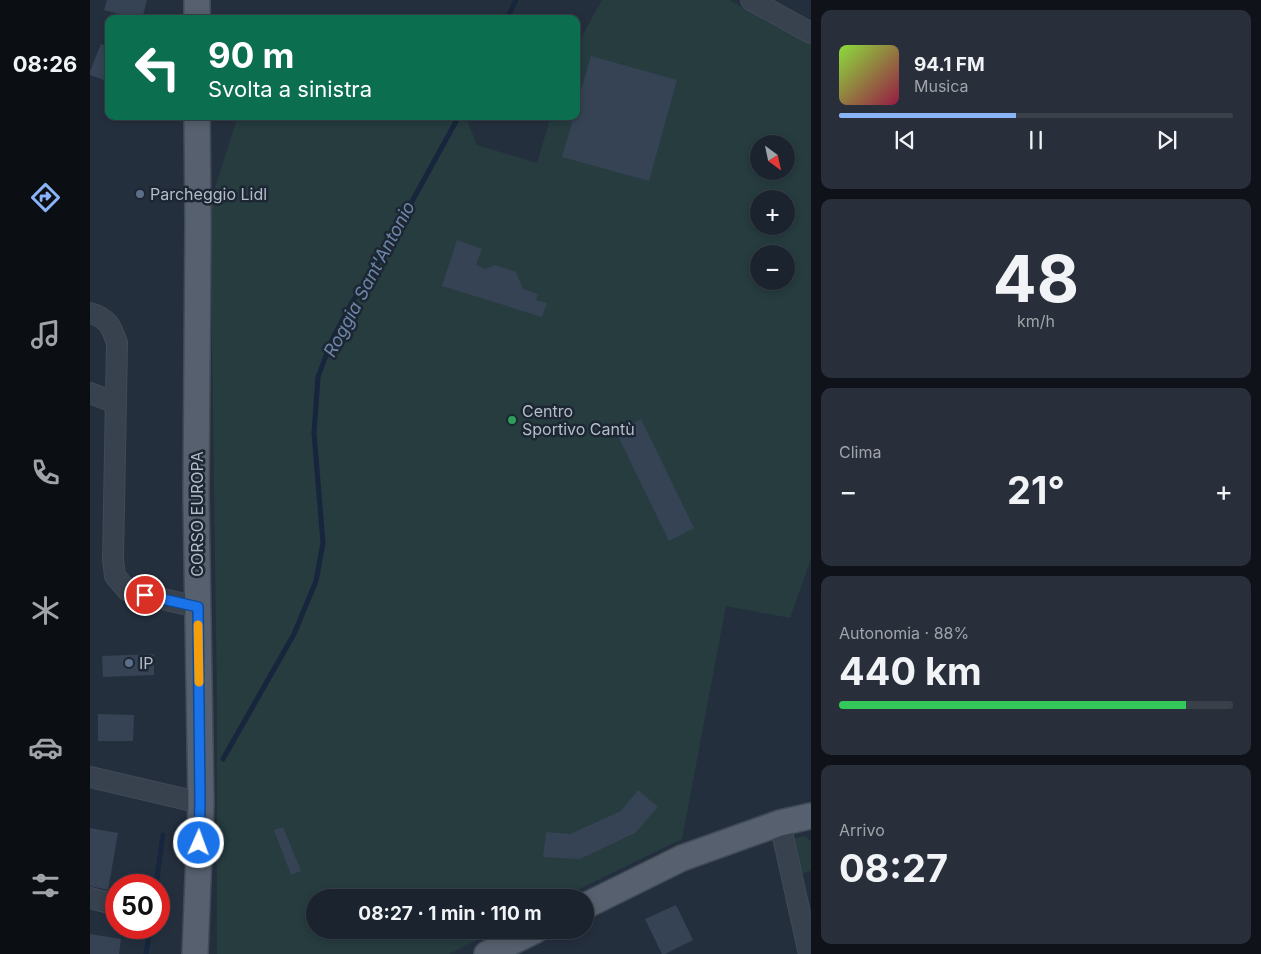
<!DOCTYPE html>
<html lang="it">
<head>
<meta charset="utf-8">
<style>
  body { margin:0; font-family:Inter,sans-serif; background:#282f3a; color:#f1f3f6; height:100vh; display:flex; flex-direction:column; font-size:19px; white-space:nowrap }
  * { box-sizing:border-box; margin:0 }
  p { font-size:16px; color:#a0a4aa }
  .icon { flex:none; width:28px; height:28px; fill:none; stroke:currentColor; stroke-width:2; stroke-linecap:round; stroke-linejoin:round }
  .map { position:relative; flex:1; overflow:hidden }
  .side { display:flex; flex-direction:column; gap:10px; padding:10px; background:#0f1319; width:450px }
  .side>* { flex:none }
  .guide { position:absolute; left:15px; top:15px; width:475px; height:105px; border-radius:10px; box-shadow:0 2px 8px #0003,0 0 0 1px #39404a; background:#0b6e4f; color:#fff; overflow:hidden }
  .needle { width:32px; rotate:147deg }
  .controls { position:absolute; left:660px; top:135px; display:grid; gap:10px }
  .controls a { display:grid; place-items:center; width:45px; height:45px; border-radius:50%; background:#1b232e; box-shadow:0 2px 8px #0003,0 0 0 1px #39404a; font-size:25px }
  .speed { position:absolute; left:15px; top:874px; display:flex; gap:10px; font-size:25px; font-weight:700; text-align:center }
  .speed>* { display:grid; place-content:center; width:65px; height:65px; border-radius:50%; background:#1b232e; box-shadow:0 2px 8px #0003,0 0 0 1px #39404a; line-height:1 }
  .speed .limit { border:8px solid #d22; background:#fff; color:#111 }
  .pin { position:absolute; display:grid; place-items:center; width:42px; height:42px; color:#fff; margin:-21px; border:2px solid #fff; border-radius:50%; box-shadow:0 1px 5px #0007 }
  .me { position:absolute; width:55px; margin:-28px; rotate:2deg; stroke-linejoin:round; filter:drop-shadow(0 0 4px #0008) }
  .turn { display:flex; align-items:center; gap:18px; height:105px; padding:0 20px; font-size:22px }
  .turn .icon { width:65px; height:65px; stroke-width:2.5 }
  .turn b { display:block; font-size:35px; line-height:42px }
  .big { font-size:38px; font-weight:700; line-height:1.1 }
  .side .card { flex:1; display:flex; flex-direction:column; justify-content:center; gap:8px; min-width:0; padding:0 18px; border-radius:10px; background:#282f3a }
  .side .dial { align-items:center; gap:0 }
  .dial b { font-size:65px; line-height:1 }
  .song { display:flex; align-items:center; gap:15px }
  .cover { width:60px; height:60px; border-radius:8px; background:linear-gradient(135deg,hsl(90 70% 55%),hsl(340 70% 35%)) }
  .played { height:5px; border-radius:2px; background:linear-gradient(90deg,#8ab4f8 45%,#39404a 45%) }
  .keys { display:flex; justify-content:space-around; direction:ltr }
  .heat { display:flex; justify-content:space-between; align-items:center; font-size:28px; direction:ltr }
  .charge { height:8px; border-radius:4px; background:linear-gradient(90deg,#34c759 88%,#39404a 0) }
  .trip { position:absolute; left:216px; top:889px; width:288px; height:50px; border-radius:25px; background:#1b232e; box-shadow:0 2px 8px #0003,0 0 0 1px #39404a; font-weight:700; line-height:50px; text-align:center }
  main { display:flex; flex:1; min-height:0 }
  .tabs { display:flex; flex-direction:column; width:90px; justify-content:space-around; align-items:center; background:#0b0e12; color:#a0a4aa }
  .tabs .icon { width:35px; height:35px }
  .tabs .current { color:#8ab4f8 }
  .tabs b { font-size:22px; color:#f1f3f6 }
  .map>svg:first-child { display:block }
  .green { fill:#263c3f; fill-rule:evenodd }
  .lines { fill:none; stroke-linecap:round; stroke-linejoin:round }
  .stream { stroke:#17263c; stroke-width:5 }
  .building { fill:#364354 }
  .minor-casing { stroke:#414a57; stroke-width:22 }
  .major-casing { stroke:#414a57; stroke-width:28 }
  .minor { stroke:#38414e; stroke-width:20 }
  .major { stroke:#56606e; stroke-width:25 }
  .route-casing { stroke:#114b97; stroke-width:12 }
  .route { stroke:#1a73e8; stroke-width:9 }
  .slow { stroke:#f59e0b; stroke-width:9 }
  .service-dot { fill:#5c6f8a; stroke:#1d2633; stroke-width:2 }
  .leisure-dot { fill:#2e9e5b; stroke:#1d2633; stroke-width:2 }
  .labels { text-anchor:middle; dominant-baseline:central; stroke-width:5; stroke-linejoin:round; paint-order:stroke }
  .poi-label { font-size:16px; fill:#b4bcc9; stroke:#1d2633; text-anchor:start }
  .street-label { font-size:16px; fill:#b4bcc9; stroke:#1d2633 }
  .water-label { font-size:18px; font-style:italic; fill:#6d86a8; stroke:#1d2633 }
</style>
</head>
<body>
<main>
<nav class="tabs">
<b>08:26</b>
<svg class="icon current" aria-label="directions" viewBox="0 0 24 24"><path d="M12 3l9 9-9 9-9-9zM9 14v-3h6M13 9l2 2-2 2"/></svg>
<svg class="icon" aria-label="music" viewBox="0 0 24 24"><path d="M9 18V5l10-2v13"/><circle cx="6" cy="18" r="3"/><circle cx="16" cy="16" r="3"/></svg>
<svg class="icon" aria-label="phone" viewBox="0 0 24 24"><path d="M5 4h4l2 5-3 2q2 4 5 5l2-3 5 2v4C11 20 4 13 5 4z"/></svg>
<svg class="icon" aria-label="climate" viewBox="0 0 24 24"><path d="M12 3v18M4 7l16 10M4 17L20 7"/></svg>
<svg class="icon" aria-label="car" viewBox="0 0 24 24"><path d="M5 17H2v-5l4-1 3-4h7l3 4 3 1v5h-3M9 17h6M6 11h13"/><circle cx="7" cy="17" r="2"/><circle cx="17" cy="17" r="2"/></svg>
<svg class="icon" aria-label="filters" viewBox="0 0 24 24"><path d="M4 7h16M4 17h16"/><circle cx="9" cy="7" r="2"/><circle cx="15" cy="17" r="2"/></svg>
</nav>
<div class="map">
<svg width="721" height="954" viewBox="0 0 721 954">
  <rect width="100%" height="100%" fill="#242f3e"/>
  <g class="green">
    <path d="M512,0h127l82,43v516l-21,59 -64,-12 -44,233 -119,58 -248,1v32h182l-48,24h-232v-252l-7,-499 28,-87h227l12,29 60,18 14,-47h25v-69zM669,144h27v27h-27zM669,199h27v27h-27zM669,254h27v27h-27z"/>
    <polygon points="714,836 721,841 721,871 710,874 704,839"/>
  </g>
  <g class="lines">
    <g class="stream">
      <polyline points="417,19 426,0"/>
      <polyline points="133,759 204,634 226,581 233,543 224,433 228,377 241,342 261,304 292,256 369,116"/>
      <polyline points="66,885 73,835"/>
      <polyline points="56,954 60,928"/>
    </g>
  </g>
  <g class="building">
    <polygon points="17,0 57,0 52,19 47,19 14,10"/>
    <polygon points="11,44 19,47 19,82 0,75 0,71"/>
    <polygon points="501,56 587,80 559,181 472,157 484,116 486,116 486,107"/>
    <polygon points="367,240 392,249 386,265 395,269 405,265 426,272 433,289 448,294 446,300 457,303 452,317 352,286"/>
    <polygon points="551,419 604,528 579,541 526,432"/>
    <polygon points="64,654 64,675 13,677 12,656"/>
    <polygon points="8,714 44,715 43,741 8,741"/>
    <polygon points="548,790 568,807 545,833 490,859 453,857 456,832 480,834 531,811"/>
    <polygon points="193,827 211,871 201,875 184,830"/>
    <polygon points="0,828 28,833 18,890 0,886"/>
    <polygon points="586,905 603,940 575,954 572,954 555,919"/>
    <polygon points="0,934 31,939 29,954 0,954"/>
  </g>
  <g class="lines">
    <g class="minor-casing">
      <g id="minor">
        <polyline points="661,0 721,33"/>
        <path d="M0,313c18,5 21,13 27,30l-4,217 2,16 13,15 69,16"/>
        <polyline points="0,393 26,403"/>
        <polyline points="0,777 111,803"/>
        <polyline points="690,823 719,954"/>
        <polyline points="0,898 23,904"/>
      </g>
    </g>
    <g class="major-casing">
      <g id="major">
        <polyline points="107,19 107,0"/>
        <polyline points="495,906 592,858 690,823 721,816"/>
        <polyline points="105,954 111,803 106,497 108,224 107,116"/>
        <polyline points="397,954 446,930"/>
      </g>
    </g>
    <use href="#minor" class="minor"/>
    <use href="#major" class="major"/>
  </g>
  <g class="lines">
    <g class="route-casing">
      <polyline id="route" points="55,595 108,607 110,803 109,843"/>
    </g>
    <use href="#route" class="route"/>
    <polyline class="slow" points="108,625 109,682"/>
  </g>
  <g class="service-dot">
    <circle cx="50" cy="194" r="5"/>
    <circle cx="39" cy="663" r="5"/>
  </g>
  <circle class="leisure-dot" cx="422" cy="420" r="5"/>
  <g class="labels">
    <g class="poi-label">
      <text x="60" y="194">Parcheggio Lidl</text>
      <text x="432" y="411">Centro<tspan x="432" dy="18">Sportivo Cantù</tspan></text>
      <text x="49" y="663">IP</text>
    </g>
    <g class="street-label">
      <text transform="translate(107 514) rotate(-90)">CORSO EUROPA</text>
    </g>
    <g class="water-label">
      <text transform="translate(279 279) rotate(-62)">Roggia Sant'Antonio</text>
    </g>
  </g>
</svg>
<div class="controls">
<a><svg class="needle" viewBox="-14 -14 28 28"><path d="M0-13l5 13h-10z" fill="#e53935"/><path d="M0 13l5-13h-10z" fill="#a0a4aa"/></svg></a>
<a>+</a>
<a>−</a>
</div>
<div class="speed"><div class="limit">50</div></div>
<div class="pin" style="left:55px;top:595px;background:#d93025"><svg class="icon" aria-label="arrive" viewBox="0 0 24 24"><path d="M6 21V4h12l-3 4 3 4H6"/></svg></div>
<svg class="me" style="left:109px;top:843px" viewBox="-20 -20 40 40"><circle r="17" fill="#1a73e8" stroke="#fff" stroke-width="3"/><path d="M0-11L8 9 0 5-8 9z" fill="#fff"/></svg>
<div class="trip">08:27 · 1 min · 110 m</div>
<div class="guide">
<div class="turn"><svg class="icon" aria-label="left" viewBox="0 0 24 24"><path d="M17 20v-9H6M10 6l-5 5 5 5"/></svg><div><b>90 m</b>Svolta a sinistra</div></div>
</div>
</div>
<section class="side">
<div class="card">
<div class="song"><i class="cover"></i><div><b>94.1 FM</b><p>Musica</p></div></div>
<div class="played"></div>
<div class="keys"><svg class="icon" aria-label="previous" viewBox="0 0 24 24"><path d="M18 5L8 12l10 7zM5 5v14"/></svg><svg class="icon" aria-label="pause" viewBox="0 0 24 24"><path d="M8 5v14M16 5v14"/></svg><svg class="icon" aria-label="next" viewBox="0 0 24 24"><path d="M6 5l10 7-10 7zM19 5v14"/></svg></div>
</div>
<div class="card dial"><b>48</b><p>km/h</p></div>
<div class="card"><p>Clima</p>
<div class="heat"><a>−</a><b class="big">21°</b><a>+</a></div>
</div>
<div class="card"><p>Autonomia · 88%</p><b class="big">440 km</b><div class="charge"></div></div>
<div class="card"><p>Arrivo</p><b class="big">08:27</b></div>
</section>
</main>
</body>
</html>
